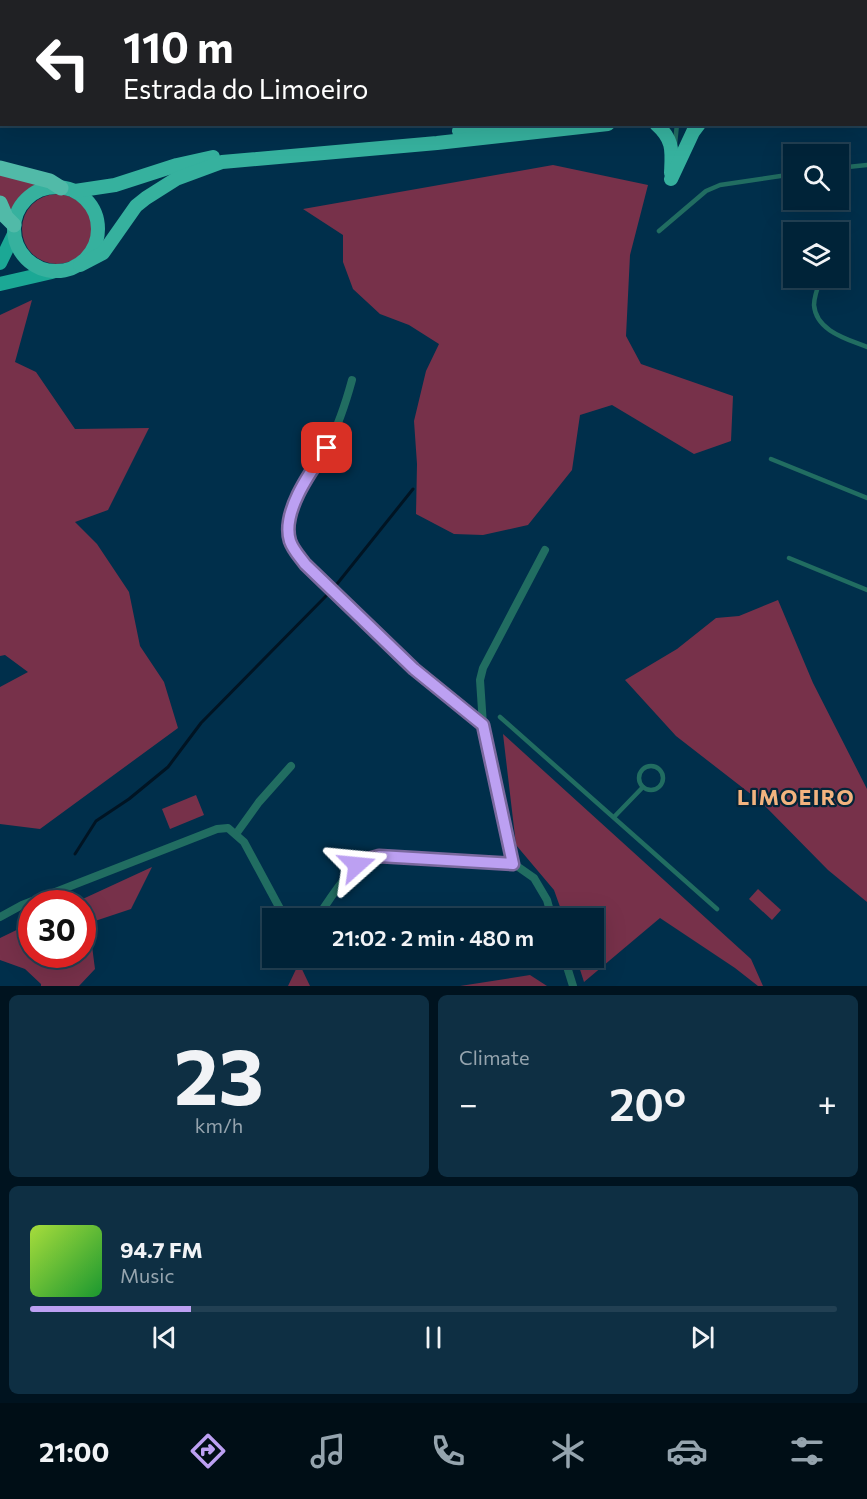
<!DOCTYPE html>
<html lang="en">
<head>
<meta charset="utf-8">
<style>
  body { margin:0; font-family:Commissioner,sans-serif; background:#0e2f43; color:#f1f3f6; height:100vh; display:flex; flex-direction:column; font-size:22px; white-space:nowrap }
  * { box-sizing:border-box; margin:0 }
  p { font-size:20px; color:#95a4ae }
  .icon { flex:none; width:33px; height:33px; fill:none; stroke:currentColor; stroke-width:2; stroke-linecap:round; stroke-linejoin:round }
  .map { position:relative; height:986px; overflow:hidden }
  .sheet { display:flex; flex-direction:column; gap:9px; padding:9px; background:#00131f; flex:1 }
  .sheet>* { flex:none }
  .top-card { position:absolute; left:0px; top:0px; width:867px; height:126px; box-shadow:0 6px 24px #0002,0 0 0 2px #224053; background:#202124; color:#fff; overflow:hidden }
  .buttons { position:absolute; left:783px; top:144px; display:grid; gap:12px }
  .buttons a { display:grid; place-items:center; width:66px; height:66px; border-radius:0px; background:#002338; box-shadow:0 6px 24px #0002,0 0 0 2px #224053; font-size:30px }
  .speed { position:absolute; left:18px; top:890px; display:flex; gap:12px; font-size:30px; font-weight:700; text-align:center }
  .speed>* { display:grid; place-content:center; width:78px; height:78px; border-radius:50%; background:#002338; box-shadow:0 6px 24px #0002,0 0 0 2px #224053; line-height:1 }
  .speed .limit { border:9px solid #d22; background:#fff; color:#111 }
  .pin { position:absolute; display:grid; place-items:center; width:51px; height:51px; color:#fff; margin:-26px; border-radius:12px; box-shadow:0 3px 9px #0006 }
  .me { position:absolute; width:66px; margin:-33px; rotate:72deg; stroke-linejoin:round; filter:drop-shadow(0 0 4px #0008) }
  .turn { display:flex; align-items:center; gap:21px; height:126px; padding:0 24px; font-size:27px }
  .turn .icon { width:78px; height:78px; stroke-width:2.5 }
  .turn b { display:block; font-size:42px; line-height:51px }
  .big { font-size:45px; font-weight:600; line-height:1.1 }
  .sheet .tile { flex:1; display:flex; flex-direction:column; justify-content:center; gap:9px; min-width:0; padding:0 21px; border-radius:9px; background:#0e2f43 }
  .sheet .dial { align-items:center; gap:0 }
  .dial b { font-size:78px; line-height:1 }
  .song { display:flex; align-items:center; gap:18px }
  .cover { width:72px; height:72px; border-radius:9px; background:linear-gradient(135deg,hsl(80 70% 55%),hsl(130 70% 35%)) }
  .played { height:6px; border-radius:3px; background:linear-gradient(90deg,#bca0f2 20%,#224053 20%) }
  .keys { display:flex; justify-content:space-around; direction:ltr }
  .heat { display:flex; justify-content:space-between; align-items:center; font-size:33px; direction:ltr }
  .sheet .tiles { flex:1; display:grid; gap:9px; grid-template-columns:1fr 1fr }
  .tile:last-child { grid-column:span 2 }
  .trip { position:absolute; left:262px; top:908px; width:342px; height:60px; border-radius:0px; background:#002338; box-shadow:0 6px 24px #0002,0 0 0 2px #224053; font-weight:600; line-height:60px; text-align:center }
  .tabs { display:flex; height:96px; justify-content:space-around; align-items:center; background:#000e16; color:#95a4ae }
  .tabs .icon { width:42px; height:42px }
  .tabs .on { color:#bca0f2 }
  .tabs b { font-size:27px; color:#f1f3f6 }
  .map>svg:first-child { display:block }
  .green { fill:#77314a }
  .lines { fill:none; stroke-linecap:round; stroke-linejoin:round }
  .stream { stroke:#001423; stroke-width:3 }
  .service { stroke:#216d61; stroke-width:4.5 }
  .minor { stroke:#216d61; stroke-width:8 }
  .primary { stroke:#1ba895; stroke-width:14 }
  .trunk { stroke:#36b19e; stroke-width:14 }
  .motorway { stroke:#51baa8; stroke-width:15 }
  .route-casing { stroke:#7a689d; stroke-width:15 }
  .route { stroke:#bca0f2; stroke-width:10 }
  .labels { text-anchor:middle; dominant-baseline:central; stroke-width:4.5; stroke-linejoin:round; paint-order:stroke }
  .district-label { font-size:21px; font-weight:bold; letter-spacing:1.5px; fill:#f2b37f; stroke:#042539 }
</style>
</head>
<body>
<div class="map">
<svg width="867" height="986" viewBox="0 0 867 986">
  <rect width="100%" height="100%" fill="#002f4b"/>
  <g class="green">
    <polygon points="553,165 648,185 630,255 626,336 641,364 733,396 731,441 694,454 612,405 580,415 572,470 528,525 483,535 454,534 416,514 417,464 414,421 426,371 439,344 409,325 380,314 353,289 343,262 343,235 303,209"/>
    <polygon points="0,172 38,183 21,195 10,211 0,197"/>
    <circle cx="57" cy="229" r="35"/>
    <polygon points="32,300 15,362 36,372 75,429 149,428 108,510 75,522 97,544 129,592 140,646 164,682 178,728 40,829 0,824 0,687 28,672 5,655 0,656 0,315"/>
    <polygon points="778,600 813,683 867,789 867,902 828,870 761,802 676,736 625,680 677,649 716,618 739,616"/>
    <polygon points="503,734 751,959 763,986 758,986 735,968 660,918 584,982 576,957 594,957 594,918 564,918 554,890 516,845"/>
    <polygon points="196,795 204,815 170,829 162,809"/>
    <polygon points="152,867 131,909 89,923 95,969 79,986 41,986 41,984 25,969 0,960 0,938 31,923 32,954 82,954 82,903 74,903"/>
    <polygon points="758,889 781,910 772,920 749,899"/>
    <polygon points="299,963 310,986 288,986"/>
    <polygon points="530,975 547,986 460,986"/>
  </g>
  <g class="lines">
    <g class="stream">
      <polyline points="757,2 758,0"/>
      <polyline points="337,584 413,489"/>
      <polyline points="75,854 96,821 129,799 168,767 201,723 327,595"/>
    </g>
    <g class="service">
      <polyline points="675,144 677,124"/>
      <polyline points="838,168 867,165"/>
      <polyline points="659,231 706,191 720,185 794,174"/>
      <path d="M821,278c-3,8 -7,19 -7,27 2,26 33,34 53,42"/>
      <polyline points="771,459 867,498"/>
      <polyline points="789,558 867,590"/>
      <polyline points="500,717 717,909"/>
      <circle cx="651" cy="778" r="12"/>
      <polyline points="614,817 643,787"/>
    </g>
    <g class="minor">
      <polyline points="789,2 790,0"/>
      <polyline points="866,41 867,39"/>
      <polyline points="866,56 867,56"/>
      <path d="M352,380c-6,22 -13,44 -24,65 -12,24 -40,54 -40,83 -1,14 9,25 17,36l109,105 69,56 31,139 20,14 13,22 5,18"/>
      <polyline points="483,725 480,680 483,668 545,550"/>
      <polyline points="236,834 259,802 291,766"/>
      <polyline points="0,917 22,905 217,829 228,828 244,842 285,918"/>
      <path d="M317,918c16,-23 33,-56 62,-62l135,8"/>
      <polyline points="564,957 573,986"/>
    </g>
    <g class="primary">
      <polyline points="0,263 14,234"/>
      <polyline points="0,284 52,272"/>
    </g>
    <g class="trunk">
      <polyline points="866,86 867,86"/>
      <polyline points="866,96 867,96"/>
      <path d="M656,124c18,16 16,27 15,49"/>
      <polyline points="459,131 517,124"/>
      <polyline points="671,179 693,132 699,124"/>
      <circle cx="56" cy="229" r="42"/>
      <polyline points="75,191 115,185 177,165 213,157"/>
      <polyline points="80,265 103,253 136,206 146,198 176,179 222,162 437,143 608,124"/>
    </g>
    <g class="motorway">
      <polyline points="18,2 21,0"/>
      <polyline points="52,2 55,0"/>
      <polyline points="0,11 2,10"/>
      <polyline points="0,28 2,27"/>
      <polyline points="0,168 50,181 61,188"/>
      <polyline points="0,203 6,217 14,225"/>
    </g>
  </g>
  <g class="lines">
    <g class="route-casing">
      <path id="route" d="M327,448c-16,23 -46,64 -37,93 3,9 10,16 15,23l109,105 69,56 30,139 -134,-8 -14,4 -8,5"/>
    </g>
    <use href="#route" class="route"/>
  </g>
  <g class="labels">
    <g class="district-label">
      <text x="796" y="796">LIMOEIRO</text>
    </g>
  </g>
</svg>
<div class="buttons">
<a><svg class="icon" aria-label="search" viewBox="0 0 24 24"><circle cx="10" cy="10" r="6"/><path d="M15 15l6 6"/></svg></a>
<a><svg class="icon" aria-label="layers" viewBox="0 0 24 24"><path d="M12 4l9 5-9 5-9-5zM3 14l9 5 9-5"/></svg></a>
</div>
<div class="speed"><div class="limit">30</div></div>
<div class="pin" style="left:327px;top:448px;background:#d93025"><svg class="icon" aria-label="arrive" viewBox="0 0 24 24"><path d="M6 21V4h12l-3 4 3 4H6"/></svg></div>
<svg class="me" style="left:357px;top:865px" viewBox="-20 -20 40 40"><path d="M0-17L14 15 0 8-14 15z" fill="#bca0f2" stroke="#fff" stroke-width="4"/></svg>
<div class="trip">21:02 · 2 min · 480 m</div>
<div class="top-card">
<div class="turn"><svg class="icon" aria-label="left" viewBox="0 0 24 24"><path d="M17 20v-9H6M10 6l-5 5 5 5"/></svg><div><b>110 m</b>Estrada do Limoeiro</div></div>
</div>
</div>
<section class="sheet">
<div class="tiles">
<div class="tile dial"><b>23</b><p>km/h</p></div>
<div class="tile"><p>Climate</p>
<div class="heat"><a>−</a><b class="big">20°</b><a>+</a></div>
</div>
<div class="tile">
<div class="song"><i class="cover"></i><div><b>94.7 FM</b><p>Music</p></div></div>
<div class="played"></div>
<div class="keys"><svg class="icon" aria-label="previous" viewBox="0 0 24 24"><path d="M18 5L8 12l10 7zM5 5v14"/></svg><svg class="icon" aria-label="pause" viewBox="0 0 24 24"><path d="M8 5v14M16 5v14"/></svg><svg class="icon" aria-label="next" viewBox="0 0 24 24"><path d="M6 5l10 7-10 7zM19 5v14"/></svg></div>
</div>
</div>
</section>
<nav class="tabs">
<b>21:00</b>
<svg class="icon on" aria-label="directions" viewBox="0 0 24 24"><path d="M12 3l9 9-9 9-9-9zM9 14v-3h6M13 9l2 2-2 2"/></svg>
<svg class="icon" aria-label="music" viewBox="0 0 24 24"><path d="M9 18V5l10-2v13"/><circle cx="6" cy="18" r="3"/><circle cx="16" cy="16" r="3"/></svg>
<svg class="icon" aria-label="phone" viewBox="0 0 24 24"><path d="M5 4h4l2 5-3 2q2 4 5 5l2-3 5 2v4C11 20 4 13 5 4z"/></svg>
<svg class="icon" aria-label="climate" viewBox="0 0 24 24"><path d="M12 3v18M4 7l16 10M4 17L20 7"/></svg>
<svg class="icon" aria-label="car" viewBox="0 0 24 24"><path d="M5 17H2v-5l4-1 3-4h7l3 4 3 1v5h-3M9 17h6M6 11h13"/><circle cx="7" cy="17" r="2"/><circle cx="17" cy="17" r="2"/></svg>
<svg class="icon" aria-label="filters" viewBox="0 0 24 24"><path d="M4 7h16M4 17h16"/><circle cx="9" cy="7" r="2"/><circle cx="15" cy="17" r="2"/></svg>
</nav>
</body>
</html>
